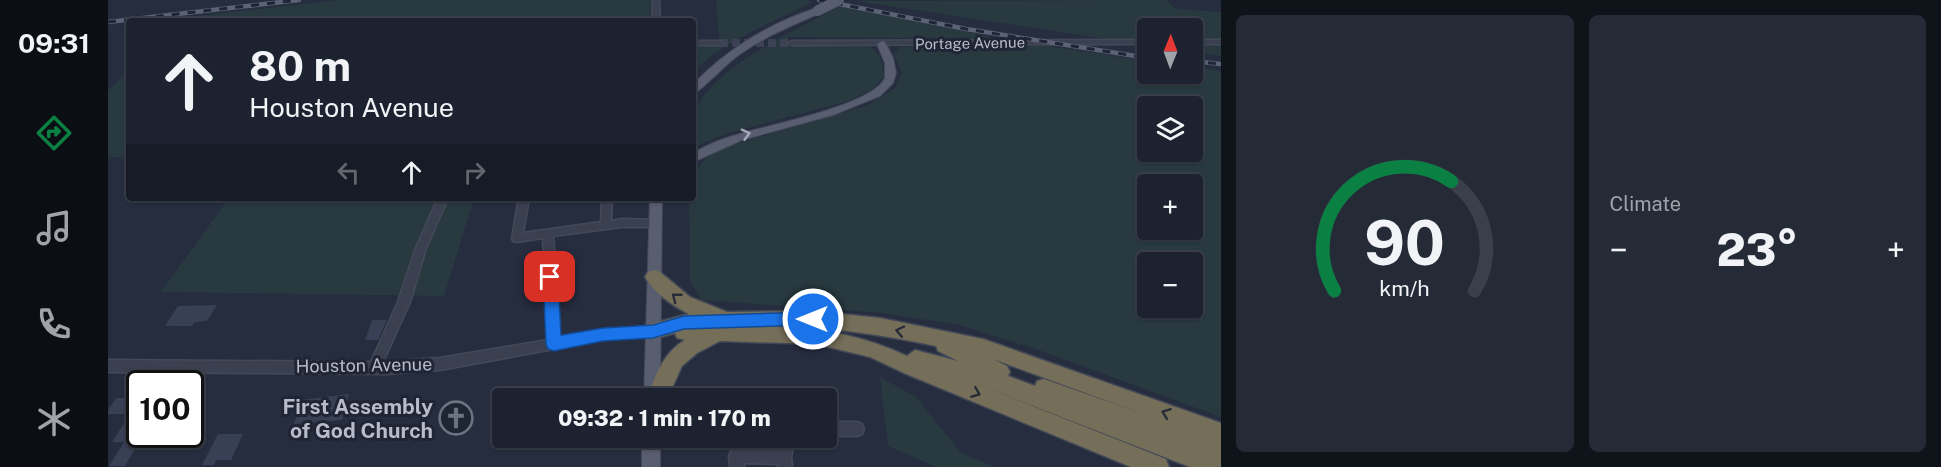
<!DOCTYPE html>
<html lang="en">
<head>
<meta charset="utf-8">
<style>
  body { margin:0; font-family:"Public Sans",sans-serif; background:#252a37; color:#f1f3f6; height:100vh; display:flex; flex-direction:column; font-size:22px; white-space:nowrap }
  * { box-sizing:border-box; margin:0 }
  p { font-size:20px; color:#a0a4aa }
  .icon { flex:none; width:33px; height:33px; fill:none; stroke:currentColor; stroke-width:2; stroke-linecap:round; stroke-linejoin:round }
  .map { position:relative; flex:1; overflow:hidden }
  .side { display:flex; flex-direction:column; gap:15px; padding:15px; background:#0f131a; width:720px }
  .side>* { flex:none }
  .top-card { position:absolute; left:18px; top:18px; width:570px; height:183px; border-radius:6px; box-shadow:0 2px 4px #0004,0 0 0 2px #3a3f4b; background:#1c222f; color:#f1f3f6; overflow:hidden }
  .needle { width:39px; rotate:1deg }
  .buttons { position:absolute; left:1029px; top:18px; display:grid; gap:12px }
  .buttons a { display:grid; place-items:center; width:66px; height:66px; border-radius:6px; background:#1c222f; box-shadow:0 2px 4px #0004,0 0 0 2px #3a3f4b; font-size:30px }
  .speed { position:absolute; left:18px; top:370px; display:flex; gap:12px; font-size:30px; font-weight:700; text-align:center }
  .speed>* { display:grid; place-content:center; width:78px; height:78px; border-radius:50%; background:#1c222f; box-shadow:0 2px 4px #0004,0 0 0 2px #3a3f4b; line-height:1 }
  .speed .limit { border:3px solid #111; border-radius:9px; background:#fff; color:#111 }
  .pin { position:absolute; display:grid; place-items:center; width:51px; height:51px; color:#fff; margin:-26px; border-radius:12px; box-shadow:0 3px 9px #0006 }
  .me { position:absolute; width:66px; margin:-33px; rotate:270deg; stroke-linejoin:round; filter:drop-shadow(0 0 4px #0008) }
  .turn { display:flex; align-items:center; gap:21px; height:126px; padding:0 24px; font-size:27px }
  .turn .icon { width:78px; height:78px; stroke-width:2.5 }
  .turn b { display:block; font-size:42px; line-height:51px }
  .lanes { display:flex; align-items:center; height:57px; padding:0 24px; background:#0003; justify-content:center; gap:30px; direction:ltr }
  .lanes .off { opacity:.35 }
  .big { font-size:45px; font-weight:800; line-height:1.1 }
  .side .widget { flex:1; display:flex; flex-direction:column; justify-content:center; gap:9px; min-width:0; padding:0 21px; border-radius:9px; background:#252a37 }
  .side .dial { align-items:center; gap:0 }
  .dial svg { height:156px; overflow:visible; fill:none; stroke:#3a3f4b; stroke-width:7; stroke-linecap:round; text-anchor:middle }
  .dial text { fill:#f1f3f6; stroke:none }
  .heat { display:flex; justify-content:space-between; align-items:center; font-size:33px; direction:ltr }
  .side .tiles { flex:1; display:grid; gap:15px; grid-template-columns:repeat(2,1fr) }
  .trip { position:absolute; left:384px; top:388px; width:345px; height:60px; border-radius:6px; background:#1c222f; box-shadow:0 2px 4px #0004,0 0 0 2px #3a3f4b; font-weight:800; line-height:60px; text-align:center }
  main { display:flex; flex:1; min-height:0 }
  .menu { display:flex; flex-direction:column; width:108px; justify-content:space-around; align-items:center; background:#0b0e13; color:#a0a4aa }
  .menu .icon { width:42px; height:42px }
  .menu .active { color:#0b8043 }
  .menu b { font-size:27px; color:#f1f3f6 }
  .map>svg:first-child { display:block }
  .green { fill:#283a40; fill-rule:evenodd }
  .building { fill:#384055 }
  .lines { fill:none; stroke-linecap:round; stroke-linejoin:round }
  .minor-tunnel { stroke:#3c4254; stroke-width:8; stroke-dasharray:8 4; stroke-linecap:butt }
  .minor-casing { stroke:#444958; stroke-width:3 }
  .major-casing { stroke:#444958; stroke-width:2 }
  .highway-casing { stroke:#424857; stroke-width:3 }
  .minor { fill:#3a404f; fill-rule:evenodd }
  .major { fill:#585e6f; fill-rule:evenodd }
  .highway { fill:#756e58; fill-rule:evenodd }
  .rail-casing { stroke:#5c6376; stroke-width:4.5 }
  .rail { stroke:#1f2534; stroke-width:3; stroke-dasharray:8; stroke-linecap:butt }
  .major-bridge-casing { stroke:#444958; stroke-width:11; stroke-linecap:butt }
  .major-bridge { stroke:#585e6f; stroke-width:10 }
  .oneway { stroke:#a4a8b8 }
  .oneway2 { stroke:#282c38 }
  .route { fill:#1a73e8; stroke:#114b97; stroke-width:1.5 }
  .labels { text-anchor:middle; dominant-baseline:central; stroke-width:6; stroke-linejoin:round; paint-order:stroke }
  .far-street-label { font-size:15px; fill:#b7bbca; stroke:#1f2534 }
  .street-label { font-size:18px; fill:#b7bbca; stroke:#1f2534 }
  .near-poi-label { font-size:21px; font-weight:bold; fill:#b7bbca; stroke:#1f2534; text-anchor:end }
</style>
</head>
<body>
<main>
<nav class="menu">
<b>09:31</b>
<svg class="icon active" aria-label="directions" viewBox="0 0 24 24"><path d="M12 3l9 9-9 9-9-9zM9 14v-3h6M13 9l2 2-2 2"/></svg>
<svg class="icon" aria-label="music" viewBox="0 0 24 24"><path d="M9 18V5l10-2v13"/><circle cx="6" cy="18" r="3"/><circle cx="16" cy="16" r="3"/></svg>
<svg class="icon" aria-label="phone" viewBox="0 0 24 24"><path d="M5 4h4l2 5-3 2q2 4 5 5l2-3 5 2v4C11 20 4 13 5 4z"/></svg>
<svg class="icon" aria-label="climate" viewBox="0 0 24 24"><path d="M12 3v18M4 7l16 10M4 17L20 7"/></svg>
</nav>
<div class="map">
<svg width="1113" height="467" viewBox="0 0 1113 467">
  <rect width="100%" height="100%" fill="#262d3f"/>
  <g class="green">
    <polygon points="231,0 543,0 541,21 68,21 70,18"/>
    <path d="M608,0h89l8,2c-36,18 -93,41 -120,70v-26l27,-1z"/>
    <polygon points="1058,0 1068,9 1113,12 1113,56 1085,52 1084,28 1040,28 1039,45 748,1"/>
    <path d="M732,6l162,33 -215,-2 3,9h79c12,7 14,17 15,30l-12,14 -24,11 -119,32 -29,11 -7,6c0,-10 -2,-22 0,-32 11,-48 107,-90 147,-112z"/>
    <path d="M939,46l100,15 1,13h44l1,-7 28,4v346l-185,-68 -77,-24 -76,-12 -181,-13 -12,-18 -1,-84h4c0,-26 3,-31 22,-48l153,-45 27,-17 7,-15 -8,-19 6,-7zM1040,106h44v46h-44zM1040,184h44v46h-44zM1040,262h44v46h-44z"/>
    <polygon points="21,70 21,157 0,157 0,91"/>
    <polygon points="121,198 366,198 336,296 53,292"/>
    <polygon points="772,377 808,397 853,453 887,467 829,467 780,446"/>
  </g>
  <g class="building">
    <polygon points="109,305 99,321 87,322 84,326 57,326 70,306"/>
    <polygon points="264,320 279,320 270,340 257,340"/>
    <polygon points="241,394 234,420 186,424 194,400"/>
    <polygon points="8,398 28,398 17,414 0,414 0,410"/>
    <polygon points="17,422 32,422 32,435 35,435 17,466 1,466 16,442 4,442"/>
    <polygon points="110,434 135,434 123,460 108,460 106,465 94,465"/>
  </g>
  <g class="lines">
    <polyline class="minor-tunnel" points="612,43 684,43"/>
    <g class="minor-casing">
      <g id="minor">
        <polygon points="545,0 551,0 552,21 544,21"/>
        <polygon points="1040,40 1040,44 684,45 680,43 684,41"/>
        <rect x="1084" y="40" width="29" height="4"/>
        <polygon points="585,41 612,41 616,43 612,45 585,45"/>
        <polygon points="330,198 340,198 318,248 302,302 275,362 332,358 440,340 435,238 409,242 405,241 404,238 411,198 421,198 415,233 493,222 494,198 504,198 503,221 514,219 550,220 551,223 546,227 514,227 445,236 452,337 495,330 545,326 549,327 551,331 549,335 495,340 332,370 278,374 0,372 0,360 263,362 290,302 308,248"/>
        <polygon points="718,422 749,422 754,424 756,429 754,434 749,436 718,436"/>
        <polygon points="673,438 687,438 683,457 684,467 670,467 670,464 636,463 636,467 622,467 621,456 623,451 628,449 671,450"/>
      </g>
    </g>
    <g class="major-casing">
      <g id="major">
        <path d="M709,8l3,1v4c-29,13 -59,25 -84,44 -11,8 -35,34 -43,37v-9c32,-35 79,-63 124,-77z"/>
        <path d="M774,41l3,1 8,16 3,15 -3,10 -13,13 -47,19 -91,25 -49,22v-9c14,-8 28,-14 43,-18 31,-10 137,-29 149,-57v-15l-8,-19z"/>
        <polygon points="542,198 554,198 552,399 536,399"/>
        <rect x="534" y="438" width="18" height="29"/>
      </g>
    </g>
    <g class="highway-casing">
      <path id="highway" d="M546,270l6,2 30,25 37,15 86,-1 67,7 103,21 238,84v44h-31l-218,-85 194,77 3,8h-38l-227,-94 -34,-16 -54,-13 -96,-3 -23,12 -15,13 -15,33h-20c8,-23 16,-46 38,-59l-8,-2 -2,-5 -22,6 -7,-2 -2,-6 2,-6 43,-11c-16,-8 -35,-21 -44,-37l3,-5zM672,327c53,0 104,8 156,19l2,5 20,10 -43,-11 -8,6c-41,-19 -82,-28 -127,-29zM885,359l150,55 -99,-35 -7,2 -2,5 -27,-10 2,-4 -3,-6z"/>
    </g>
    <use href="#minor" class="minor"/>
    <use href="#major" class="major"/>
    <use href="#highway" class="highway"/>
    <g class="rail-casing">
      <g id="rail">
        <polyline points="711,0 858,29 1040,58"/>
        <polyline points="0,22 191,0"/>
        <polyline points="1084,61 1113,64"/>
      </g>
    </g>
    <use href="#rail" class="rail"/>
    <g class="major-bridge-casing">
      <polyline id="major-bridge" points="709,11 731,0"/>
    </g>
    <use href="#major-bridge" class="major-bridge"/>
  </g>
  <defs><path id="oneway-chevron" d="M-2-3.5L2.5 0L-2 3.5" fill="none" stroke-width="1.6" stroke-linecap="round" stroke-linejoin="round" transform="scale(1.5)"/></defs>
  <use class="oneway" href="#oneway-chevron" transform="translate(638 134) rotate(-15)"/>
  <g class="oneway2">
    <use href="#oneway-chevron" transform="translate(568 297) rotate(-142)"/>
    <use href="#oneway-chevron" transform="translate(792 331) rotate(-168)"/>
    <use href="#oneway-chevron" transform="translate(868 393) rotate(22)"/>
    <use href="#oneway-chevron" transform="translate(1058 413) rotate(-159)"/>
  </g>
  <polygon class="route" points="442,271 447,273 450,277 453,335 495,328 545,325 576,316 705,312 711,314 713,319 711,323 705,325 576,329 545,338 495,341 446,351 440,349 438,344 435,277 437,273"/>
  <defs>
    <g id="church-ring" transform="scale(1.725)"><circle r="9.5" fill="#1f2534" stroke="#6b7280" stroke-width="1.5"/><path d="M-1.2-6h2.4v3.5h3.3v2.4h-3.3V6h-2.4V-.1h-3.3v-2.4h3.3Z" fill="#6b7280"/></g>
  </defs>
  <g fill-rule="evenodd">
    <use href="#church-ring" x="348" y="418"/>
  </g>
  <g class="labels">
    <g class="far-street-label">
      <text transform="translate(862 43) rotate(-1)">Portage Avenue</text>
    </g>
    <g class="street-label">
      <text transform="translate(256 365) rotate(-1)">Houston Avenue</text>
    </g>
    <g class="near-poi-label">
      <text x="325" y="406">First Assembly<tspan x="325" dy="24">of God Church</tspan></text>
    </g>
  </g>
</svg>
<div class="buttons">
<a><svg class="needle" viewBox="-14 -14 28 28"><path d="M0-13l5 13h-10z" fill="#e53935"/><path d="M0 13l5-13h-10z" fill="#a0a4aa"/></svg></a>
<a><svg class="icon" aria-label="layers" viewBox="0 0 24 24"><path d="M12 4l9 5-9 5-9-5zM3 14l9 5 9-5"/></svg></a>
<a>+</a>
<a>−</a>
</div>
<div class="speed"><div class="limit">100</div></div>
<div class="pin" style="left:442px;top:277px;background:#d93025"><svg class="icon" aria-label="arrive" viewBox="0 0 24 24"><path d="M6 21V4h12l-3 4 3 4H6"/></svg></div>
<svg class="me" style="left:705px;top:319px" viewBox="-20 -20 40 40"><circle r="17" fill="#1a73e8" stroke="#fff" stroke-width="3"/><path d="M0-11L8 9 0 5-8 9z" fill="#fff"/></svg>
<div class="trip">09:32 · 1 min · 170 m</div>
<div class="top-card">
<div class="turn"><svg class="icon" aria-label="ahead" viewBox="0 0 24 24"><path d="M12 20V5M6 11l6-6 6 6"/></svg><div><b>80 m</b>Houston Avenue</div></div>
<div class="lanes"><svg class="icon off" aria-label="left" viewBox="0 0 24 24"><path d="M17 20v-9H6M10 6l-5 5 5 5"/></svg><svg class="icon" aria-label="ahead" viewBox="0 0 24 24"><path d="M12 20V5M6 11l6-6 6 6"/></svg><svg class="icon off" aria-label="right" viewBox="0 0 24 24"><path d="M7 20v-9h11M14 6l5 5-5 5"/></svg></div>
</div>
</div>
<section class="side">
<div class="tiles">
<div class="widget dial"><svg viewBox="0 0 100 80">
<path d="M14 69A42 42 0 1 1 86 69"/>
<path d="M14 69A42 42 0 0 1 74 13" stroke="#0b8043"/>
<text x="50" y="56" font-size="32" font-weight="700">90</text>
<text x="50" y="72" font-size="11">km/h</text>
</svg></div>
<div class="widget"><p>Climate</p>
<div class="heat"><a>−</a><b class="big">23°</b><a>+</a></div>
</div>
</div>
</section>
</main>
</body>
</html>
